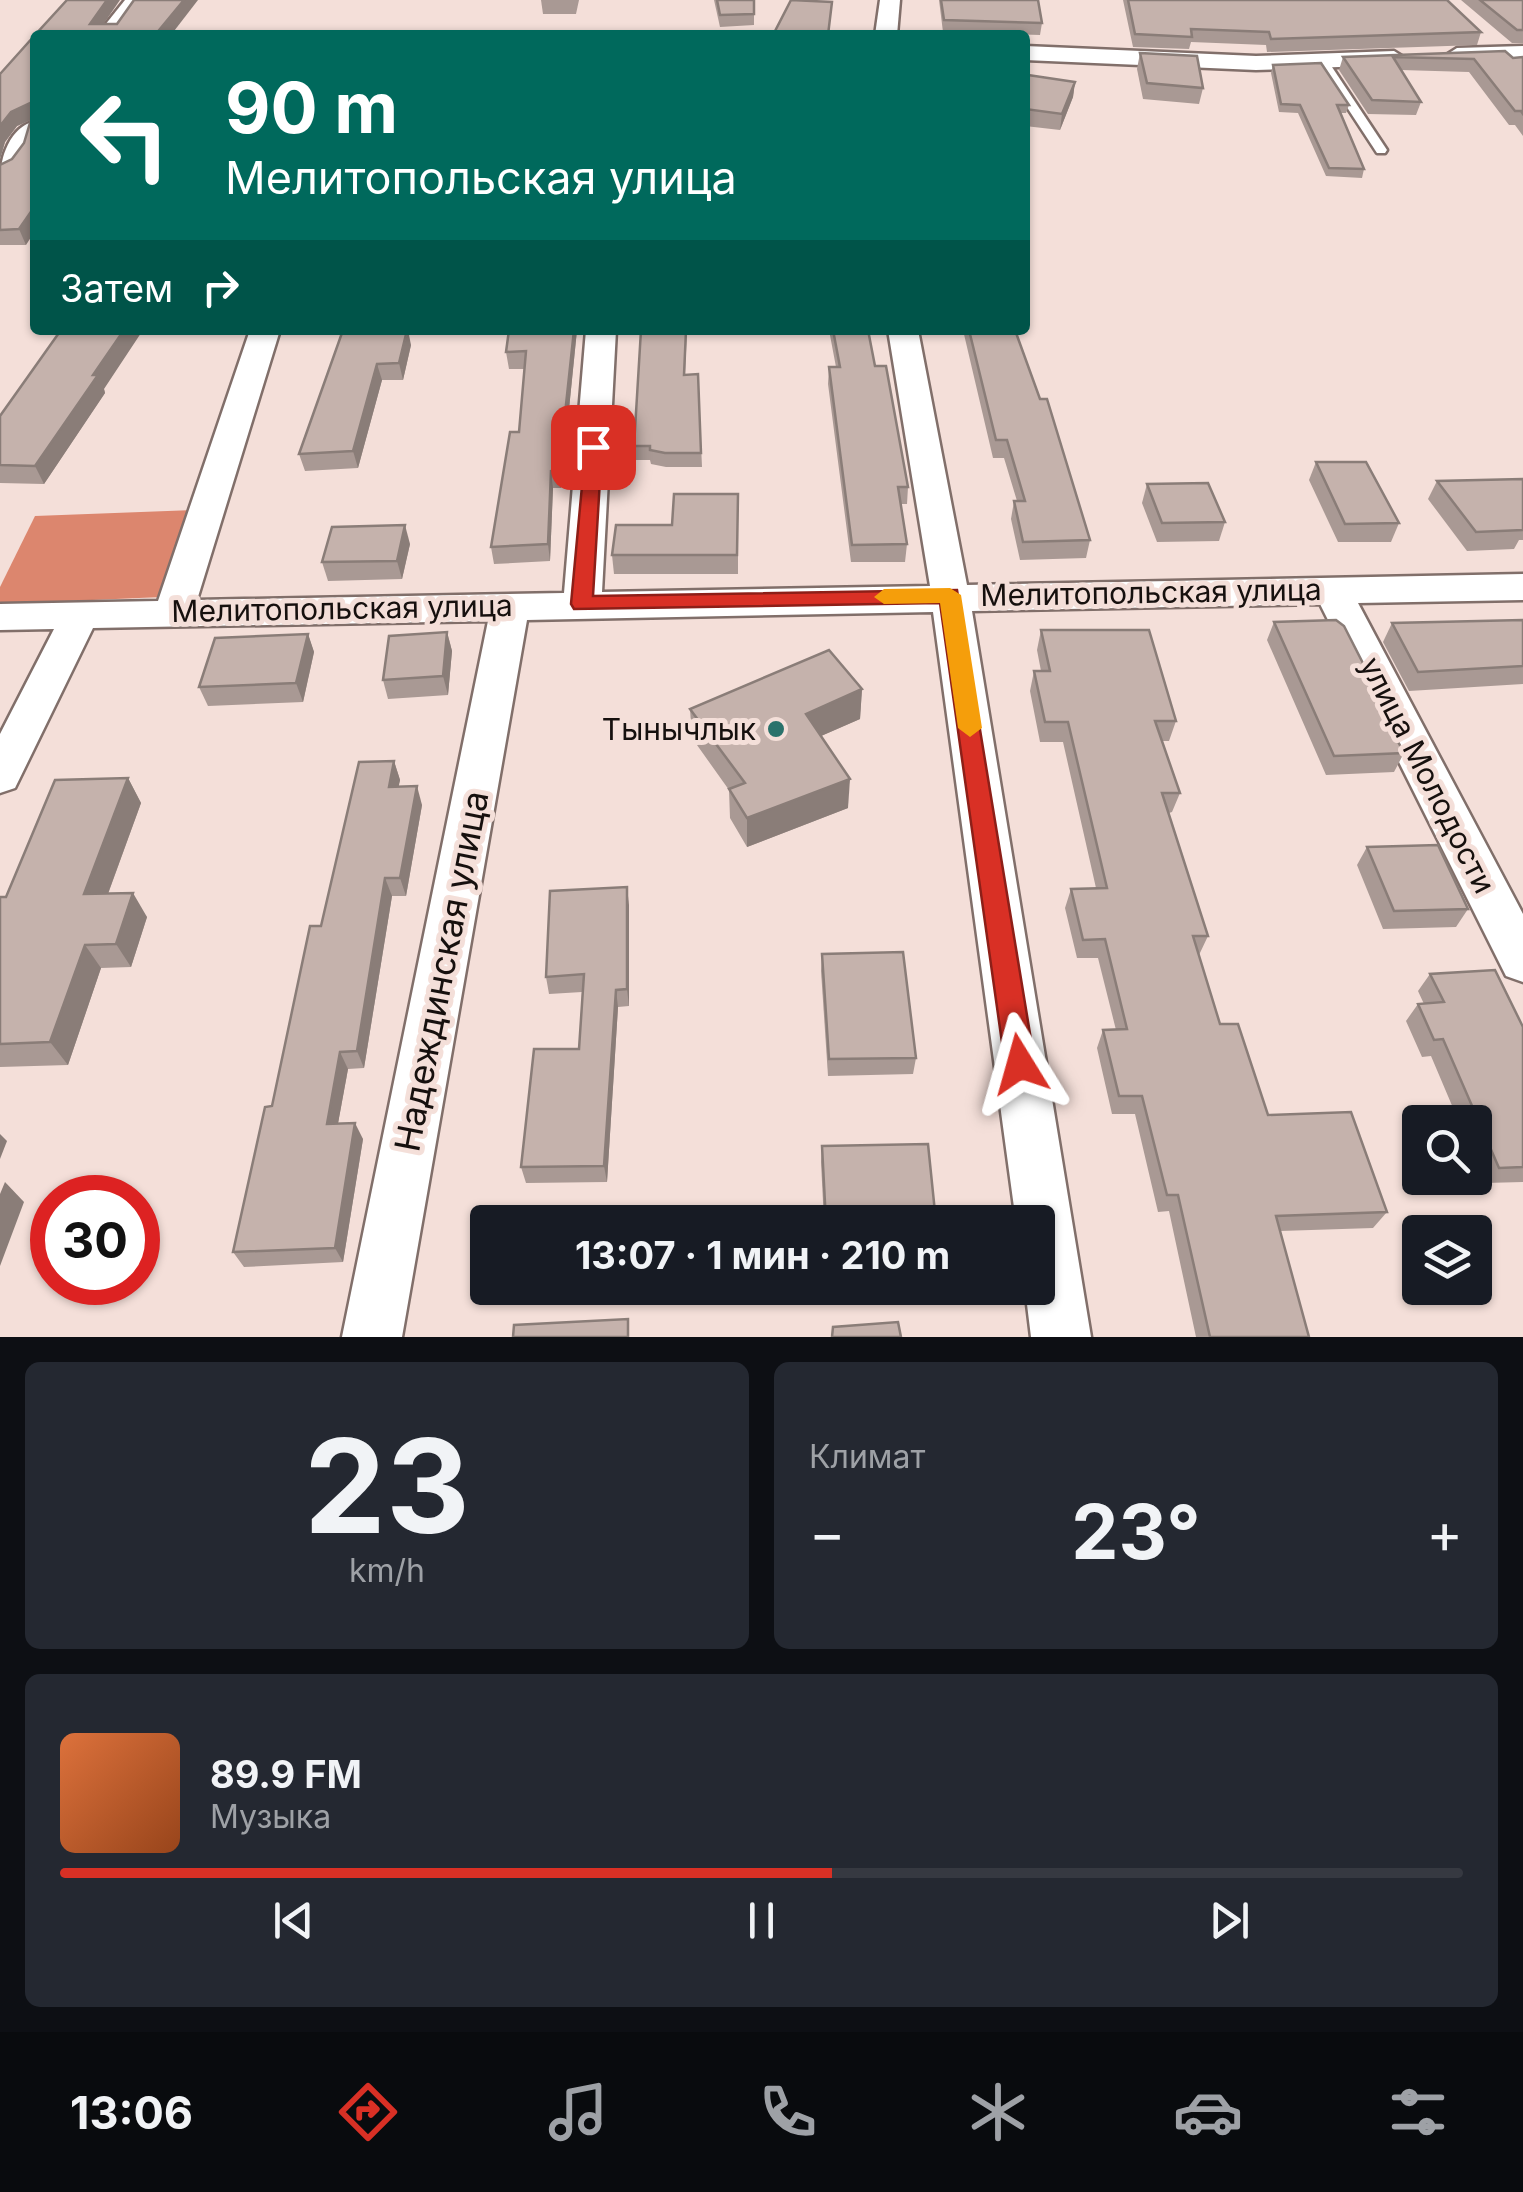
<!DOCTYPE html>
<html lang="ru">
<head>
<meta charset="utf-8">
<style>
  body { margin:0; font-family:Inter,sans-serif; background:#242831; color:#f1f3f6; height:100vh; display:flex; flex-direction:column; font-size:38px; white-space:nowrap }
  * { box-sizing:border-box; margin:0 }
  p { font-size:32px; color:#9ea1a6 }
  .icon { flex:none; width:55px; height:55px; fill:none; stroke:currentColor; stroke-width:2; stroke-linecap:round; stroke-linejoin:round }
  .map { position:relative; height:1337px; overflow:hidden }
  .sheet { display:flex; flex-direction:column; gap:25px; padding:25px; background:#0d0f14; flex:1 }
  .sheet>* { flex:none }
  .top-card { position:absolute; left:30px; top:30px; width:1000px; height:305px; border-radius:10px; box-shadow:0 2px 8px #0004; background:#00695c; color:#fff; overflow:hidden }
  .fabs { position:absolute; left:1402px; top:1105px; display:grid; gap:20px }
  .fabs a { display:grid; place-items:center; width:90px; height:90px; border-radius:10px; background:#171b24; box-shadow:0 2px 8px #0004; font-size:50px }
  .speed { position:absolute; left:30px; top:1175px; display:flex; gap:20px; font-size:50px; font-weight:700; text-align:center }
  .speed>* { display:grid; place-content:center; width:130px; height:130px; border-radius:50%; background:#171b24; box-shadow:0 2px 8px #0004; line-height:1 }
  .speed .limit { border:15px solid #d22; background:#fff; color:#111 }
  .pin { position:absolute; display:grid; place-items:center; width:85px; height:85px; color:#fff; margin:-42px; border-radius:20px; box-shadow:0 5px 15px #0006 }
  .me { position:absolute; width:110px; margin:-55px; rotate:352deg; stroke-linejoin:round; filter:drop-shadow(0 0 8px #0008) }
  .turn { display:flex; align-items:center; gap:35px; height:210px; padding:0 30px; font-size:45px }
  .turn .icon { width:130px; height:130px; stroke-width:2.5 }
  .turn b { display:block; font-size:70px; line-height:85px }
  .then { display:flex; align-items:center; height:95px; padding:0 30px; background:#0003; gap:20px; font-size:38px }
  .big { font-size:75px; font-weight:700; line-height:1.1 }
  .sheet .card { flex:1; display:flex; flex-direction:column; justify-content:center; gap:15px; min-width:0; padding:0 35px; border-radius:15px; background:#242831 }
  .sheet .dial { align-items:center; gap:0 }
  .dial b { font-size:130px; line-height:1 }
  .song { display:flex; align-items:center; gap:30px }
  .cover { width:120px; height:120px; border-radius:15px; background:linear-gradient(135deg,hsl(20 70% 55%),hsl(20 70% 35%)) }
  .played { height:10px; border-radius:5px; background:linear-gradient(90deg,#d93025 55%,#363941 55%) }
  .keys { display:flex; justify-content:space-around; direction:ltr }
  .heat { display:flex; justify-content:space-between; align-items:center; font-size:55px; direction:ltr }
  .sheet .tiles { flex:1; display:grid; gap:25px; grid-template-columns:1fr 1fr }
  .card:last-child { grid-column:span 2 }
  .trip { position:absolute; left:470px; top:1205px; width:585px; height:100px; border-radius:10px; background:#171b24; box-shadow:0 2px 8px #0004; font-weight:700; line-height:100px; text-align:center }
  .menu { display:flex; height:160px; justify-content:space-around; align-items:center; background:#090b0e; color:#9ea1a6 }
  .menu .icon { width:70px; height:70px }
  .menu .on { color:#d93025 }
  .menu b { font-size:45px; color:#f1f3f6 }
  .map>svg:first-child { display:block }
  .forest { fill:#dc866e }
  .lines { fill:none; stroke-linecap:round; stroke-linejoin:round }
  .service-casing { stroke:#816f6a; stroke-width:5 }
  .minor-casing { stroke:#816f6a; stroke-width:5 }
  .service { fill:#fff; fill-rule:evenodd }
  .minor { fill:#fff; fill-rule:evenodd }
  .wall { fill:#a99994 }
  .shaded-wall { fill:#8a7d78 }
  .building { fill:#c5b2ac; stroke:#8a7d78; stroke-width:2.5 }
  .route { fill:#d93025; stroke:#8d1f18; stroke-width:2.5 }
  .slow { fill:#f59e0b }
  .poi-dot { fill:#2a726b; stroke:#f4dfd9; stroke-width:4 }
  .labels { text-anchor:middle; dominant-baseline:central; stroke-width:10; stroke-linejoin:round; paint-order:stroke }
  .street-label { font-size:30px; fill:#16100e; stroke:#f4dfd9 }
  .poi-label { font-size:30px; fill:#16100e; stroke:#f4dfd9; text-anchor:end }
  .near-street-label { font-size:35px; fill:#16100e; stroke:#f4dfd9 }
</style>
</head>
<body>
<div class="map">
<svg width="1523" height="1337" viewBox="0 0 1523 1337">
  <rect width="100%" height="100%" fill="#f4dfd9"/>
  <polygon class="forest" points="194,510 162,597 0,604 0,587 35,516"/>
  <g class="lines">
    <g class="service-casing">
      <polygon id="service" points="1318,58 1326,58 1387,150 1385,153 1377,153 1316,60"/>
    </g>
    <g class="minor-casing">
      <g id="minor">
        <polygon points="125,0 146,0 119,35 97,35"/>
        <polygon points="880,0 900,0 897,35 875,35"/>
        <polygon points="1025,46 1256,56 1394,51 1405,58 1394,65 1256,70 1025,60"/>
        <polygon points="1523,46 1523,60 1457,62 1446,55 1457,48"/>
        <path d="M35,121c0,22 -10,52 -35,59 0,-23 10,-53 35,-59z"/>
        <polygon points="250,330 280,330 197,600 564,593 586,330 616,330 602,592 930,586 888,330 918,330 967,585 1523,574 1523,600 1358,603 1523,914 1523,982 1506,976 1320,604 972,611 1091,1337 1031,1337 1025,1288 1038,1288 1038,1222 1016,1222 933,612 527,620 402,1337 342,1337 488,621 93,628 15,788 0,793 0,734 54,629 0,630 0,604 158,601"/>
      </g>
    </g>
    <use href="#service" class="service"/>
    <use href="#minor" class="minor"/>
  </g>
  <g class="wall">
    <polygon points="541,0 579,0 576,14 543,14"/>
    <polygon points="714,0 754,0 754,25 720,27"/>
    <polygon points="939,0 1038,0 1042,23 1040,35 943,32"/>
    <polygon points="1123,0 1447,0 1481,32 1477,45 1267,52 1266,45 1191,42 1189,49 1133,47"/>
    <polygon points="1461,0 1523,0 1523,43 1512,43"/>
    <polygon points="35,35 26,245 0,245 0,165 12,159 24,143 31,120 17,126 5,142 0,159 0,74"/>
    <polygon points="1140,53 1203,88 1199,104 1143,99 1137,69"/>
    <polygon points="1343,57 1523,57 1523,136 1515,125 1509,125 1469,72 1401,70 1421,102 1416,115 1368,114 1339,70"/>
    <polygon points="1273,65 1349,105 1346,113 1340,113 1364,169 1362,178 1326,176 1298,113 1279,112 1271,73"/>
    <polygon points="1025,82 1075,82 1073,97 1060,130 1025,126"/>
    <polygon points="343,330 411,345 403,380 382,380 358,468 305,471 299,454"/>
    <polygon points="509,330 577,330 561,488 553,488 550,561 494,564 491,547 519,432 524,369 509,369 506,352"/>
    <polygon points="641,330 687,330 685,375 698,374 702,467 666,467 651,464 650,460 636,460 634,446"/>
    <polygon points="829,330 868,330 875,366 908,487 907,504 900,504 907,544 905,562 851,562 828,384 829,367 836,367"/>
    <polygon points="963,330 1015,330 1090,540 1086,558 1020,560 1011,519 1014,501 1017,501 1004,458 993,458"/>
    <polygon points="104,389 105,393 44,484 0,483 0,416"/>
    <polygon points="1316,462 1399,523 1391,542 1338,542 1309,480"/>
    <polygon points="1523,479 1523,540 1519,540 1514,549 1467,551 1428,499 1437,481"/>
    <polygon points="1147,484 1225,522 1219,541 1157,542 1142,503"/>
    <polygon points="738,494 738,574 614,574 612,555 672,525"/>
    <polygon points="410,544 402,579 328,581 322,562"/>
    <polygon points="1523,620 1523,684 1409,691 1383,642 1392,623"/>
    <polygon points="1274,622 1369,675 1366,681 1404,753 1394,772 1326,775 1267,640"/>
    <polygon points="1041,630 1176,721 1169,741 1162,741 1180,793 1172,812 1169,813 1208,936 1199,955 1220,1024 1268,1115 1387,1212 1373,1228 1280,1231 1309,1337 1196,1337 1169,1211 1158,1212 1135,1114 1112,1114 1097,1048 1103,1030 1116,1030 1098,958 1077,958 1065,908 1071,889 1096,888 1063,742 1040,742 1030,691 1034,671 1041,671 1037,650"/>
    <polygon points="447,632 452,651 448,695 388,699 383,680"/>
    <polygon points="308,634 314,652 303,702 208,706 199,687"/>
    <polygon points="862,689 860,719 821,736 848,808 747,847 730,818 729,790 692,738 690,709"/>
    <polygon points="394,761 400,780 398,787 422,805 406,896 392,896 364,1068 348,1069 338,1123 363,1139 343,1262 244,1267 233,1252 321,926"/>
    <polygon points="128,778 141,803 108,894 147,917 131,967 101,968 68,1065 0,1067 0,897 6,897"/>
    <polygon points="1367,847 1468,909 1456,927 1383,929 1357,865"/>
    <polygon points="629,905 629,1006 618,1007 607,1182 526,1183 521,1167 579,1049 582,992 549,994 546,977"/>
    <polygon points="822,954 916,1058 913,1074 828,1076 821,971"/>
    <polygon points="1430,974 1523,1027 1523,1182 1485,1183 1475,1160 1475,1122 1459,1122 1431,1056 1422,1057 1406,1021 1418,1004 1424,1004 1418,991"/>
    <polygon points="822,1146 936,1222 824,1222 821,1162"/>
  </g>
  <g class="shaded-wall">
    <polygon points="107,0 120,0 96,35 90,24"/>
    <polygon points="184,0 198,0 171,35 155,35"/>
    <polygon points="1075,82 1073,97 1060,130 1062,114"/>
    <polygon points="30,103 35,118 17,126 5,142 0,159 0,126 11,112"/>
    <polygon points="35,206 35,231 26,245 19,229"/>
    <polygon points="124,330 143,330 104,389 105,393 44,484 35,466 93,375"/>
    <polygon points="408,330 411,345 403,380 399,363"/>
    <polygon points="574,330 577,330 561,488 559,470"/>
    <polygon points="377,364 382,380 358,468 353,451"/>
    <polygon points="551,471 553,488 550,561 548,544"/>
    <polygon points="405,525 410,544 402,579 397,561"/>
    <polygon points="447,632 452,651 448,695 443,676"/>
    <polygon points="308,634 314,652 303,702 296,683"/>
    <polygon points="862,689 860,719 805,743 806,714"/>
    <polygon points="394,761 400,780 395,805 389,787"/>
    <polygon points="128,778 141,803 99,918 84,894"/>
    <polygon points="850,779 848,808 747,847 747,818"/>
    <polygon points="417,786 422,805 406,896 400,878"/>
    <polygon points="385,878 392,896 364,1068 357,1051"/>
    <polygon points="627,887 629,905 629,1006 627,989"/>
    <polygon points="133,893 147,917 131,967 116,944"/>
    <polygon points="85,945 101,968 68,1065 50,1042"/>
    <polygon points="616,990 618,1007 607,1182 604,1166"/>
    <polygon points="340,1052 348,1069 335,1140 327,1124"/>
    <polygon points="355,1123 363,1139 343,1262 335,1248"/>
    <polygon points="0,1134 7,1141 0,1159"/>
    <polygon points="5,1182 24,1202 0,1266 0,1194"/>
  </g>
  <g class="building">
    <polygon points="67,0 107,0 90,24 117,24 134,0 184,0 155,35 35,35"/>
    <polygon points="717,0 754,0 754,14 720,15"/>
    <polygon points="791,0 832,2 828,35 773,35"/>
    <polygon points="941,0 1038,0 1042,23 944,20"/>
    <polygon points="1128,0 1447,0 1481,32 1271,39 1269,32 1191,29 1192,37 1135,34"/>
    <polygon points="1480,0 1523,0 1523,30 1517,30"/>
    <polygon points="35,35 35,206 19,229 0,230 0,165 12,159 24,143 32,116 30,103 11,112 0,126 0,74"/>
    <polygon points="1505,51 1513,58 1523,57 1523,114 1521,111 1515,111 1474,59 1393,57 1421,102 1372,100 1343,57"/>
    <polygon points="1140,53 1197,56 1203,88 1147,83"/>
    <polygon points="1321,63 1349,105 1337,105 1364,169 1329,168 1300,105 1281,104 1273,65"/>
    <polygon points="1028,75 1075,82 1062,114 1025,109 1025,82"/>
    <polygon points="61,330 124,330 93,375 98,375 35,466 0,465 0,416"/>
    <polygon points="343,330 407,330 399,363 377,364 353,451 299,454"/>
    <polygon points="509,330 574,330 559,470 551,471 548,544 491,547 510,432 519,432 526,351 506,352"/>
    <polygon points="641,330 686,330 684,375 698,374 701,453 665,453 650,450 650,446 634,446"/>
    <polygon points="833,330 868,330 875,366 886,366 908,487 898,487 907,544 852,545 829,367 840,367"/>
    <polygon points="969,330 1015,330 1040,399 1047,399 1090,540 1023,542 1014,501 1025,501 1007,440 996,440"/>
    <polygon points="1316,462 1366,462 1399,523 1345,524"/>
    <polygon points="1523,479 1523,530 1476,532 1437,481"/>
    <polygon points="1208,483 1225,522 1162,523 1147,484"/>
    <polygon points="674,494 738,494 737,555 612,555 616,525 672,525"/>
    <polygon points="405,525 397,561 322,562 332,527"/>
    <polygon points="1336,620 1344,626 1369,675 1363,675 1404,753 1334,756 1274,622"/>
    <polygon points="1523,620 1523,666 1418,672 1392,623"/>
    <polygon points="1041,630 1149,630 1176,721 1155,721 1180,793 1162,793 1208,936 1193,936 1220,1024 1238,1024 1268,1115 1351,1112 1387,1212 1276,1216 1309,1337 1210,1337 1178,1195 1167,1195 1142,1096 1119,1096 1103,1030 1127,1029 1105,939 1083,940 1071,889 1107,888 1068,722 1045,722 1034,671 1050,671"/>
    <polygon points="447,632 443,676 383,680 389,636"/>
    <polygon points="308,634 296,683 199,687 215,638"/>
    <polygon points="829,650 862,689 806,714 850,779 747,818 729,789 745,783 690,709"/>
    <polygon points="394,761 389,787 417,786 400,878 385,878 357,1051 340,1052 327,1124 355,1123 335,1248 233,1252 265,1107 272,1106 310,926 321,926 359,762"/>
    <polygon points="128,778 84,894 133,893 116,944 85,945 50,1042 0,1044 0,897 6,897 55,780"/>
    <polygon points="1438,845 1468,909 1394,911 1367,847"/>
    <polygon points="627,887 627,989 616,990 604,1166 521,1167 534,1049 579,1049 584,974 546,977 550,891"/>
    <polygon points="903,952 916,1058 829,1059 822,954"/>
    <polygon points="1495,970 1523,1027 1523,1167 1499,1168 1443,1039 1434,1040 1418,1004 1444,1002 1430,974"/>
    <polygon points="928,1144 936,1222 826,1222 822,1146"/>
    <polygon points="628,1319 628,1337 513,1337 514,1325"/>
    <polygon points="898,1322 901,1337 832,1337 833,1327"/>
  </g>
  <polygon class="route" points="586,443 602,447 593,596 957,590 1035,1064 1030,1073 1020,1077 1010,1073 1005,1064 940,603 574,609 571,604"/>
  <polygon class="slow" points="950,588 961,595 982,728 970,737 958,728 940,603 884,604 874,597 884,589"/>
  <circle class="poi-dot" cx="776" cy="729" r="10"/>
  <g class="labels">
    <g class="street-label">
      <text transform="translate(1151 592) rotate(-1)">Мелитопольская улица</text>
      <text transform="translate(342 608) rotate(-1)">Мелитопольская улица</text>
      <text transform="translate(1428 775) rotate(63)">улица Молодости</text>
    </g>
    <g class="poi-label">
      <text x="756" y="729">Тынычлык</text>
    </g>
    <g class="near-street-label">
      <text transform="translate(441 971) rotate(-79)">Надеждинская улица</text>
    </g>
  </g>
</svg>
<div class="fabs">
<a><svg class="icon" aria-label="search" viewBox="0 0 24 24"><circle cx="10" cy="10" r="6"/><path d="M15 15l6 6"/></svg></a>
<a><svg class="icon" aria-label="layers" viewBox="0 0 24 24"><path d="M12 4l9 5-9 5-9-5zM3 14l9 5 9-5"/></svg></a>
</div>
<div class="speed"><div class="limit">30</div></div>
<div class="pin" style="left:593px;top:447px;background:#d93025"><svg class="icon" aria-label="arrive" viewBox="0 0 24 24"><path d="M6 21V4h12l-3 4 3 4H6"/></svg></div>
<svg class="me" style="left:1020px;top:1064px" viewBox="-20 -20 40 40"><path d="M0-17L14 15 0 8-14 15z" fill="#d93025" stroke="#fff" stroke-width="4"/></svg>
<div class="trip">13:07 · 1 мин · 210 m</div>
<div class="top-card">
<div class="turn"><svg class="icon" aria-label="left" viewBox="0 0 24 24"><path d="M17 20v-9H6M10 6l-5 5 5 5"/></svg><div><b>90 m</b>Мелитопольская улица</div></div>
<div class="then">Затем<svg class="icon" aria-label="right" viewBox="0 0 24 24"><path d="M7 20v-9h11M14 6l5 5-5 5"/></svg></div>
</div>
</div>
<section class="sheet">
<div class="tiles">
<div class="card dial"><b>23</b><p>km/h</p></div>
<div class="card"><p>Климат</p>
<div class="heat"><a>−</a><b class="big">23°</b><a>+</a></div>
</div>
<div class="card">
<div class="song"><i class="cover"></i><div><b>89.9 FM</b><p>Музыка</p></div></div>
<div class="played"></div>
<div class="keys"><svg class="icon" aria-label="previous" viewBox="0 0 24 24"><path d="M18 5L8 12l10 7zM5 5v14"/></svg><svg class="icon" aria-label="pause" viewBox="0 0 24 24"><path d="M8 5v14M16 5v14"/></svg><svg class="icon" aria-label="next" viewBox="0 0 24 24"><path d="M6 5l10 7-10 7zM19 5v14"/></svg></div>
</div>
</div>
</section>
<nav class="menu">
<b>13:06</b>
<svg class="icon on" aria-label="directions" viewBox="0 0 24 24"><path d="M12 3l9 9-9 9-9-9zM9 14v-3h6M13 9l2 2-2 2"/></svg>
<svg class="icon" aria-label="music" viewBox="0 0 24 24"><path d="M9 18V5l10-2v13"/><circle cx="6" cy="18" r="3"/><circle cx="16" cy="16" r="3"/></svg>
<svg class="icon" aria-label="phone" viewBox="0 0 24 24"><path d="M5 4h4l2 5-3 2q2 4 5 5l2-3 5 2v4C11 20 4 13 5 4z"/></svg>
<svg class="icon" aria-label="climate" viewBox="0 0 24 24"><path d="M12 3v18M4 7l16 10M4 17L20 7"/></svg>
<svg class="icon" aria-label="car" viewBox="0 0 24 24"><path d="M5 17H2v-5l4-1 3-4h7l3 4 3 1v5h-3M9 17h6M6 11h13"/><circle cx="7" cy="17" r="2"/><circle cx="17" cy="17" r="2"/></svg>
<svg class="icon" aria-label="filters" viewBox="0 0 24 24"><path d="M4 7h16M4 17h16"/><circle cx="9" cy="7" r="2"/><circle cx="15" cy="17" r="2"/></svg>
</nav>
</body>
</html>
